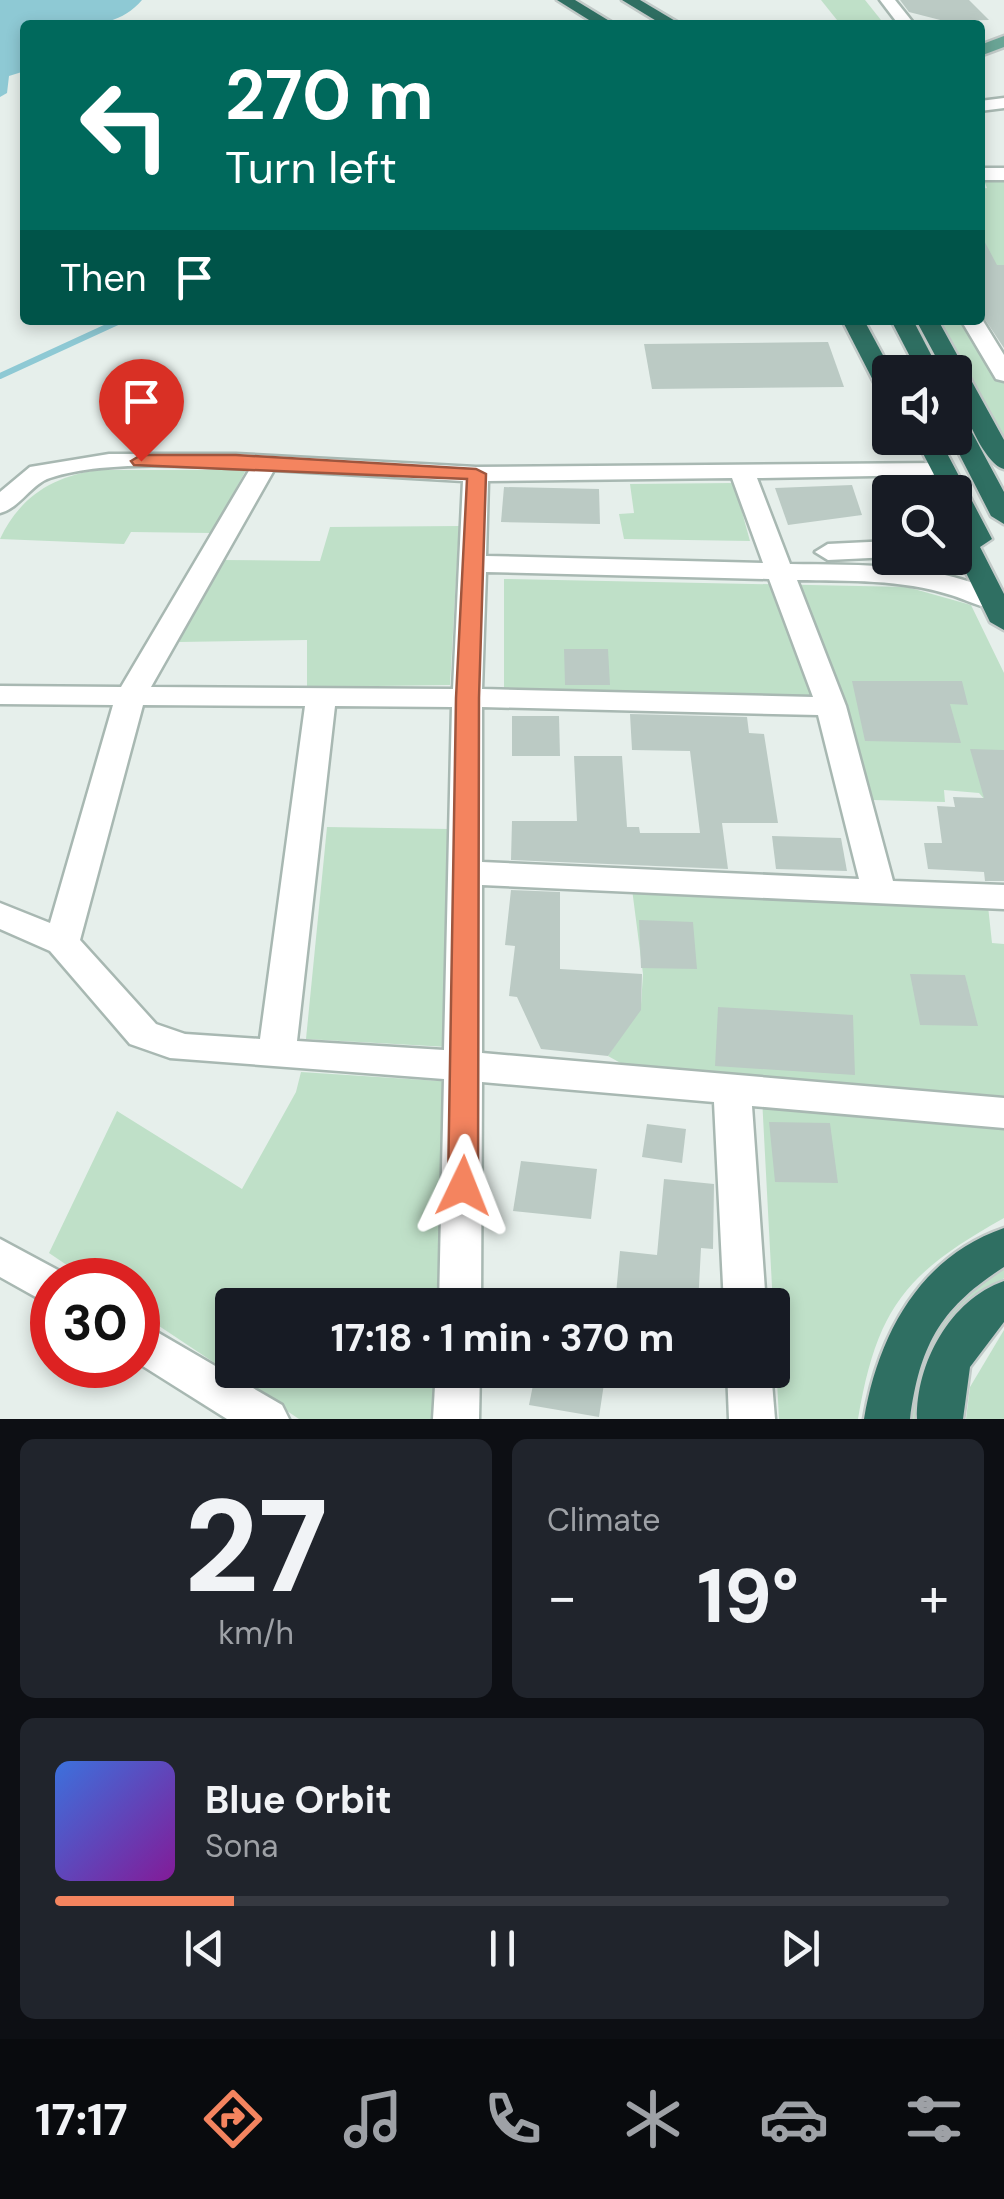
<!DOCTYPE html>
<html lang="en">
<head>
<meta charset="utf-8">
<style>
  body { margin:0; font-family:"DM Sans",sans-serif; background:#20242c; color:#f1f3f6; height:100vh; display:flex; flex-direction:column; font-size:38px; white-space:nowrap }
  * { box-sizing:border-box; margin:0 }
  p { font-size:32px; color:#9ea1a6 }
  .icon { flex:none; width:55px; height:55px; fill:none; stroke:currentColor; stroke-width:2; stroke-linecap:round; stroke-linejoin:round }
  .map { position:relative; height:1419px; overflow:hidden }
  .side { display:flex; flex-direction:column; gap:20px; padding:20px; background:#0d0f14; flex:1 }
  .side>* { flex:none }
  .guide { position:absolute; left:20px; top:20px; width:965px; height:305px; border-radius:10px; box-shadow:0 5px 15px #0003; background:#00695c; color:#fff; overflow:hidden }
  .tools { position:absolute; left:872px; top:355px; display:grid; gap:20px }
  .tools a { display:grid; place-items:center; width:100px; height:100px; border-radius:10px; background:#171b24; box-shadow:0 5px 15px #0003; font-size:50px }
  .speed { position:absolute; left:30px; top:1258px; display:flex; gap:20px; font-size:50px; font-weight:700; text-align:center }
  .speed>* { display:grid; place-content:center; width:130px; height:130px; border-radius:50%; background:#171b24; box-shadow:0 5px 15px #0003; line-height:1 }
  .speed .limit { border:15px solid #d22; background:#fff; color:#111 }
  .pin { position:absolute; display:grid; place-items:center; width:85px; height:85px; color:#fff; margin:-102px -42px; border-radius:50% 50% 50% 0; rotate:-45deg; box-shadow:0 0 10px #0007 }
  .pin .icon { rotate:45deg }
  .me { position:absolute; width:110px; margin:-55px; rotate:2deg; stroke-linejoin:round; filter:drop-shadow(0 0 8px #0008) }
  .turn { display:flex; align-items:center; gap:35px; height:210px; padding:0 40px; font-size:45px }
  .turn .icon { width:130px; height:130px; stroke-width:2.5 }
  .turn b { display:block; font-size:70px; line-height:85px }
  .then { display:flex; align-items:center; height:95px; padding:0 40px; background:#0003; gap:20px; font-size:38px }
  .big { font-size:75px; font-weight:700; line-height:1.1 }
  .side .card { flex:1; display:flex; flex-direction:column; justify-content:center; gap:15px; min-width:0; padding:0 35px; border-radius:15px; background:#20242c }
  .side .dial { align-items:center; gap:0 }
  .dial b { font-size:130px; line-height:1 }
  .song { display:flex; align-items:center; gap:30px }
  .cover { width:120px; height:120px; border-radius:15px; background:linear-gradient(135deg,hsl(220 70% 55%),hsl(290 70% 35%)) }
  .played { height:10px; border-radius:5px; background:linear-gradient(90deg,#f4845f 20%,#363941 20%) }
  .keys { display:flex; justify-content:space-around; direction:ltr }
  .heat { display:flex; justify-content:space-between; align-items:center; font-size:55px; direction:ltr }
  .side .tiles { flex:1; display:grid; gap:20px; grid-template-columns:1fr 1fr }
  .card:last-child { grid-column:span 2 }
  .trip { position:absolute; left:215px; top:1288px; width:575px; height:100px; border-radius:10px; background:#171b24; box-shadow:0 5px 15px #0003; font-weight:700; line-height:100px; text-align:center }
  .dock { display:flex; height:160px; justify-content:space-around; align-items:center; background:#090b0e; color:#9ea1a6 }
  .dock .icon { width:70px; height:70px }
  .dock .active { color:#f4845f }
  .dock b { font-size:45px; color:#f1f3f6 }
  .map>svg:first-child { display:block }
  .green { fill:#bfe0c8 }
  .water { fill:#8ec9d4 }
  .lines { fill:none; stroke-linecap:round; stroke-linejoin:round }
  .stream { stroke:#8ec9d4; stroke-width:6 }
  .building { fill:#bbcac4 }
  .minor-casing { stroke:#a8b8b2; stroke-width:5 }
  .major-casing { stroke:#c2cac8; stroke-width:5 }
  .highway-casing { stroke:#c2cac8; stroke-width:5 }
  .minor { fill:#fff; fill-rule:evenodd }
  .major { fill:#6aa596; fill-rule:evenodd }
  .highway { fill:#2f6f62; fill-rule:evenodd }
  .route { fill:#f4845f; stroke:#9f563e; stroke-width:2.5 }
</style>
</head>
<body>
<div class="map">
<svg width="1004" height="1419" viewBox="0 0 1004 1419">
  <rect width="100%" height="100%" fill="#e6efeb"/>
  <g class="green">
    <polygon points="821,0 865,0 885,25 841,25"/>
    <polygon points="983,178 1004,178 1004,265 980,265 980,189 987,188"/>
    <polygon points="937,320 972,320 1004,374 1004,447"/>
    <path d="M100,470h146l-34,63 -81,-1 -7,12 -124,-5c20,-43 55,-64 100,-69z"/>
    <polygon points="734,483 750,541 624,539 619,514 634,513 630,484"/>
    <polygon points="459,526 450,685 307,687 307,640 179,642 222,560 320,561 330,527"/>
    <polygon points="504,579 907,587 971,605 1004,673 1004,802 986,801 979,793 944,790 945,802 873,800 847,702 504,693"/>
    <polygon points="327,827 449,829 448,1047 306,1039"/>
    <path d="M632,889l356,17 4,37 12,1v274c-98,55 -127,89 -146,201h-79l-18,-340 -135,-13 -18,-10 33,-51 2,-31z"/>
    <polygon points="301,1072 455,1082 445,1305 232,1305 232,1370 441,1370 439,1419 299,1419 138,1312 138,1280 89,1280 49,1253 117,1111 242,1189 296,1092"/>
    <path d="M1004,1267v11l-37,27 -48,114h-11c14,-74 27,-112 96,-152z"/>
    <polygon points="1004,1330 1004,1419 966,1419 970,1387"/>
  </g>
  <path class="water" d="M0,0h142c-29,34 -76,25 -117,25v46l-16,5 -2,17 -7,4z"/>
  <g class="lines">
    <polyline class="stream" points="0,376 122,320"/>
  </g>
  <g class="building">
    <polygon points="900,0 969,0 989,20 944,21 909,12"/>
    <polygon points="980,233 997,265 1004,265 1004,348 980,312"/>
    <polygon points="828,342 844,387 652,389 644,344"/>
    <polygon points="852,485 862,515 788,525 775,488"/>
    <polygon points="504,487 599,489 600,524 501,522"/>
    <polygon points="564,649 608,649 610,685 565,685"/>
    <polygon points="852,681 962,681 968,705 950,704 961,743 865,741"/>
    <polygon points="630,714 747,717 749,733 764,734 778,823 722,823 728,869 511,860 512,821 577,821 574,756 622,756 627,827 639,827 640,833 700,833 690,751 632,750"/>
    <polygon points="512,716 559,716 560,756 512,756"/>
    <polygon points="970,749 1004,750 1004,881 985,881 984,872 928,869 924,843 942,843 937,806 955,807 953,797 984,798"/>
    <polygon points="772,836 841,838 847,871 776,869"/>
    <polygon points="511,890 560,892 560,969 642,974 641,1010 608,1056 541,1049 517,997 509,996 515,946 505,945"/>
    <polygon points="639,920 693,922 697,969 641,968"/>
    <polygon points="910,974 965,975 978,1026 920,1025"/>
    <polygon points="718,1007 853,1015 855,1075 715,1066"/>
    <polygon points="769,1122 830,1123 838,1183 775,1182"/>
    <polygon points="647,1124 686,1129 682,1163 642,1157"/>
    <polygon points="521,1161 597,1169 591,1219 513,1211"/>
    <polygon points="664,1179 714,1184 713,1249 701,1248 698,1305 615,1305 620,1251 657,1255"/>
    <polygon points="536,1370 606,1370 599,1417 529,1405"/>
  </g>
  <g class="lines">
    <g class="minor-casing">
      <g id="minor">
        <polygon points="880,0 895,0 915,25 899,25"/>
        <polygon points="1004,98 1004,108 980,111 980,101"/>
        <rect x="980" y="168" width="24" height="12"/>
        <polygon points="980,316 1004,355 1004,381 996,379 961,320 980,320"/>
        <path d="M109,454h127l240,13 464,-4 3,5 -3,5 -9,2 -174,3 33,86c70,1 152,-2 214,33l-1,10c-18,4 -35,-7 -52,-12 -50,-16 -103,-14 -154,-15l49,126 47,175 111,4v24l-522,-24v168l522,45v30l-252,-22 14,199h-42l-10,-203 -232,-20 -1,223h-42l5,-226 -274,-21 -40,-14 -80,-93 -50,-22v-26l50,20 63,-218 -113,-1v-18l121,1 129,-218c-58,-3 -146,-9 -200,9 -19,6 -30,30 -50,35v-21l30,-25zM274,470l189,11 -10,208 -302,-2zM732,478l31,85 -277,-7 2,-75zM486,572l283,7 44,118 -331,-8zM143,705l162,1 -45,333 -75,-5 -29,-10 -76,-84zM335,706l117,1 -8,343 -147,-9zM482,707l336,8 41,164 -377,-17z"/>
        <polygon points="890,541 890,557 828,560 815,552 828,544"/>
        <polygon points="0,1239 67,1275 69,1280 52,1280 52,1306 0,1277"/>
        <polygon points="138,1321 282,1405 289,1419 227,1419 138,1363"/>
        <polygon points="436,1370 480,1370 479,1419 433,1419"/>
        <polygon points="727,1370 771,1370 775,1419 729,1419"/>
      </g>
    </g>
    <g class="major-casing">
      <polygon id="major" points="1004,36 1004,47 980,56 980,45"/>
    </g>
    <g class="highway-casing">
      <g id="highway">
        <polygon points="557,0 575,0 616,25 597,25"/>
        <polygon points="622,0 640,0 682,25 663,25"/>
        <polygon points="842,320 864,320 892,372 890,397 878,390"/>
        <polygon points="891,320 913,320 940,372 918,372"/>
        <path d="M916,320h22l66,120v29c-22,-5 -49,-75 -49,-97h-11z"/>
        <polygon points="955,416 967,423 1004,492 1004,524 991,516 951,438 955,438"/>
        <polygon points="915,438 939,438 992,539 980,547 1004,594 1004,630 990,622 955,550 955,492 943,492"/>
        <path d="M1004,1228v39c-64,41 -84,78 -94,152h-46c14,-83 55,-162 140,-191z"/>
        <path d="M1004,1281v41l-34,45 -7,52h-46c-1,-56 33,-119 87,-138z"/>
      </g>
    </g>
    <use href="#minor" class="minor"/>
    <use href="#major" class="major"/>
    <use href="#highway" class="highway"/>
  </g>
  <polygon class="route" points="141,455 236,455 476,469 486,474 479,698 478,1186 474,1194 463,1198 452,1194 448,1186 456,698 467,479 134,465 131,461"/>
</svg>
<div class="tools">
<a><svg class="icon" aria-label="sound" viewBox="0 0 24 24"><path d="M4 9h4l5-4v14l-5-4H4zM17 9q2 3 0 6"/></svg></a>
<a><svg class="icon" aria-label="search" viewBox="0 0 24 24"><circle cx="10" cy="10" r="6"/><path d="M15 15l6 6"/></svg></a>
</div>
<div class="speed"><div class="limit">30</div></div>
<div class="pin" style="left:141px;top:461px;background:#d93025"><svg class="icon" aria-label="arrive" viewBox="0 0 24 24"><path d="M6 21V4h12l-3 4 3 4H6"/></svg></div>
<svg class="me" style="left:463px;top:1186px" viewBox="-20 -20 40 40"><path d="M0-17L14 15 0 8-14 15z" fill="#f4845f" stroke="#fff" stroke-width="4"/></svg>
<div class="trip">17:18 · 1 min · 370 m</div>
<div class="guide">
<div class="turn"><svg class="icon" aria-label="left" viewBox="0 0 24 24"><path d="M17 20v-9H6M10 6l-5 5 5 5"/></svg><div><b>270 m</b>Turn left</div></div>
<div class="then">Then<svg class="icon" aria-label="arrive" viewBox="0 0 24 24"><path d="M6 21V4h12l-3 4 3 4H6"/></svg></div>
</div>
</div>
<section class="side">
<div class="tiles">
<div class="card dial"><b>27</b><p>km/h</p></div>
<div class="card"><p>Climate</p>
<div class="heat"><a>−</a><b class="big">19°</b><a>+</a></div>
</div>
<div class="card">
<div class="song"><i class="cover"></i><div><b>Blue Orbit</b><p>Sona</p></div></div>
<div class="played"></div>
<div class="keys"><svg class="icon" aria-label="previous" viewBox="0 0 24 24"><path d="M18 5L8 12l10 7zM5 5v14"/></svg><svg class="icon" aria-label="pause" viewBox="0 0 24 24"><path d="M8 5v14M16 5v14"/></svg><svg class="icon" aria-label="next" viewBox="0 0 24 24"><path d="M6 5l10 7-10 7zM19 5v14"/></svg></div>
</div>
</div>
</section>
<nav class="dock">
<b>17:17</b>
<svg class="icon active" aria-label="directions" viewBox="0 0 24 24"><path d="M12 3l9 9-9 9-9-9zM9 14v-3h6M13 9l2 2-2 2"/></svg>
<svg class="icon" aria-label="music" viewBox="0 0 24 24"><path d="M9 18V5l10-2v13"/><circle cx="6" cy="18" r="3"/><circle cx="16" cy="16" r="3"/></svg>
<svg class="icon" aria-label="phone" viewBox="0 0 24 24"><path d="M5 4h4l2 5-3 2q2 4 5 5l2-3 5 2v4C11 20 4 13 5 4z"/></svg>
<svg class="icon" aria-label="climate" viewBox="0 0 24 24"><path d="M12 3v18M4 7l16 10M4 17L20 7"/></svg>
<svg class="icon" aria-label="car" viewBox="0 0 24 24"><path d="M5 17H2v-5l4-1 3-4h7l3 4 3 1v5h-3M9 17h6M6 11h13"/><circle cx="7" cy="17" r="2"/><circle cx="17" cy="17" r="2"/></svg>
<svg class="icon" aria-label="filters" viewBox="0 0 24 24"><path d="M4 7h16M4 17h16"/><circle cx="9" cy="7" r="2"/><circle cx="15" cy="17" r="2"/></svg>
</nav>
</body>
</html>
